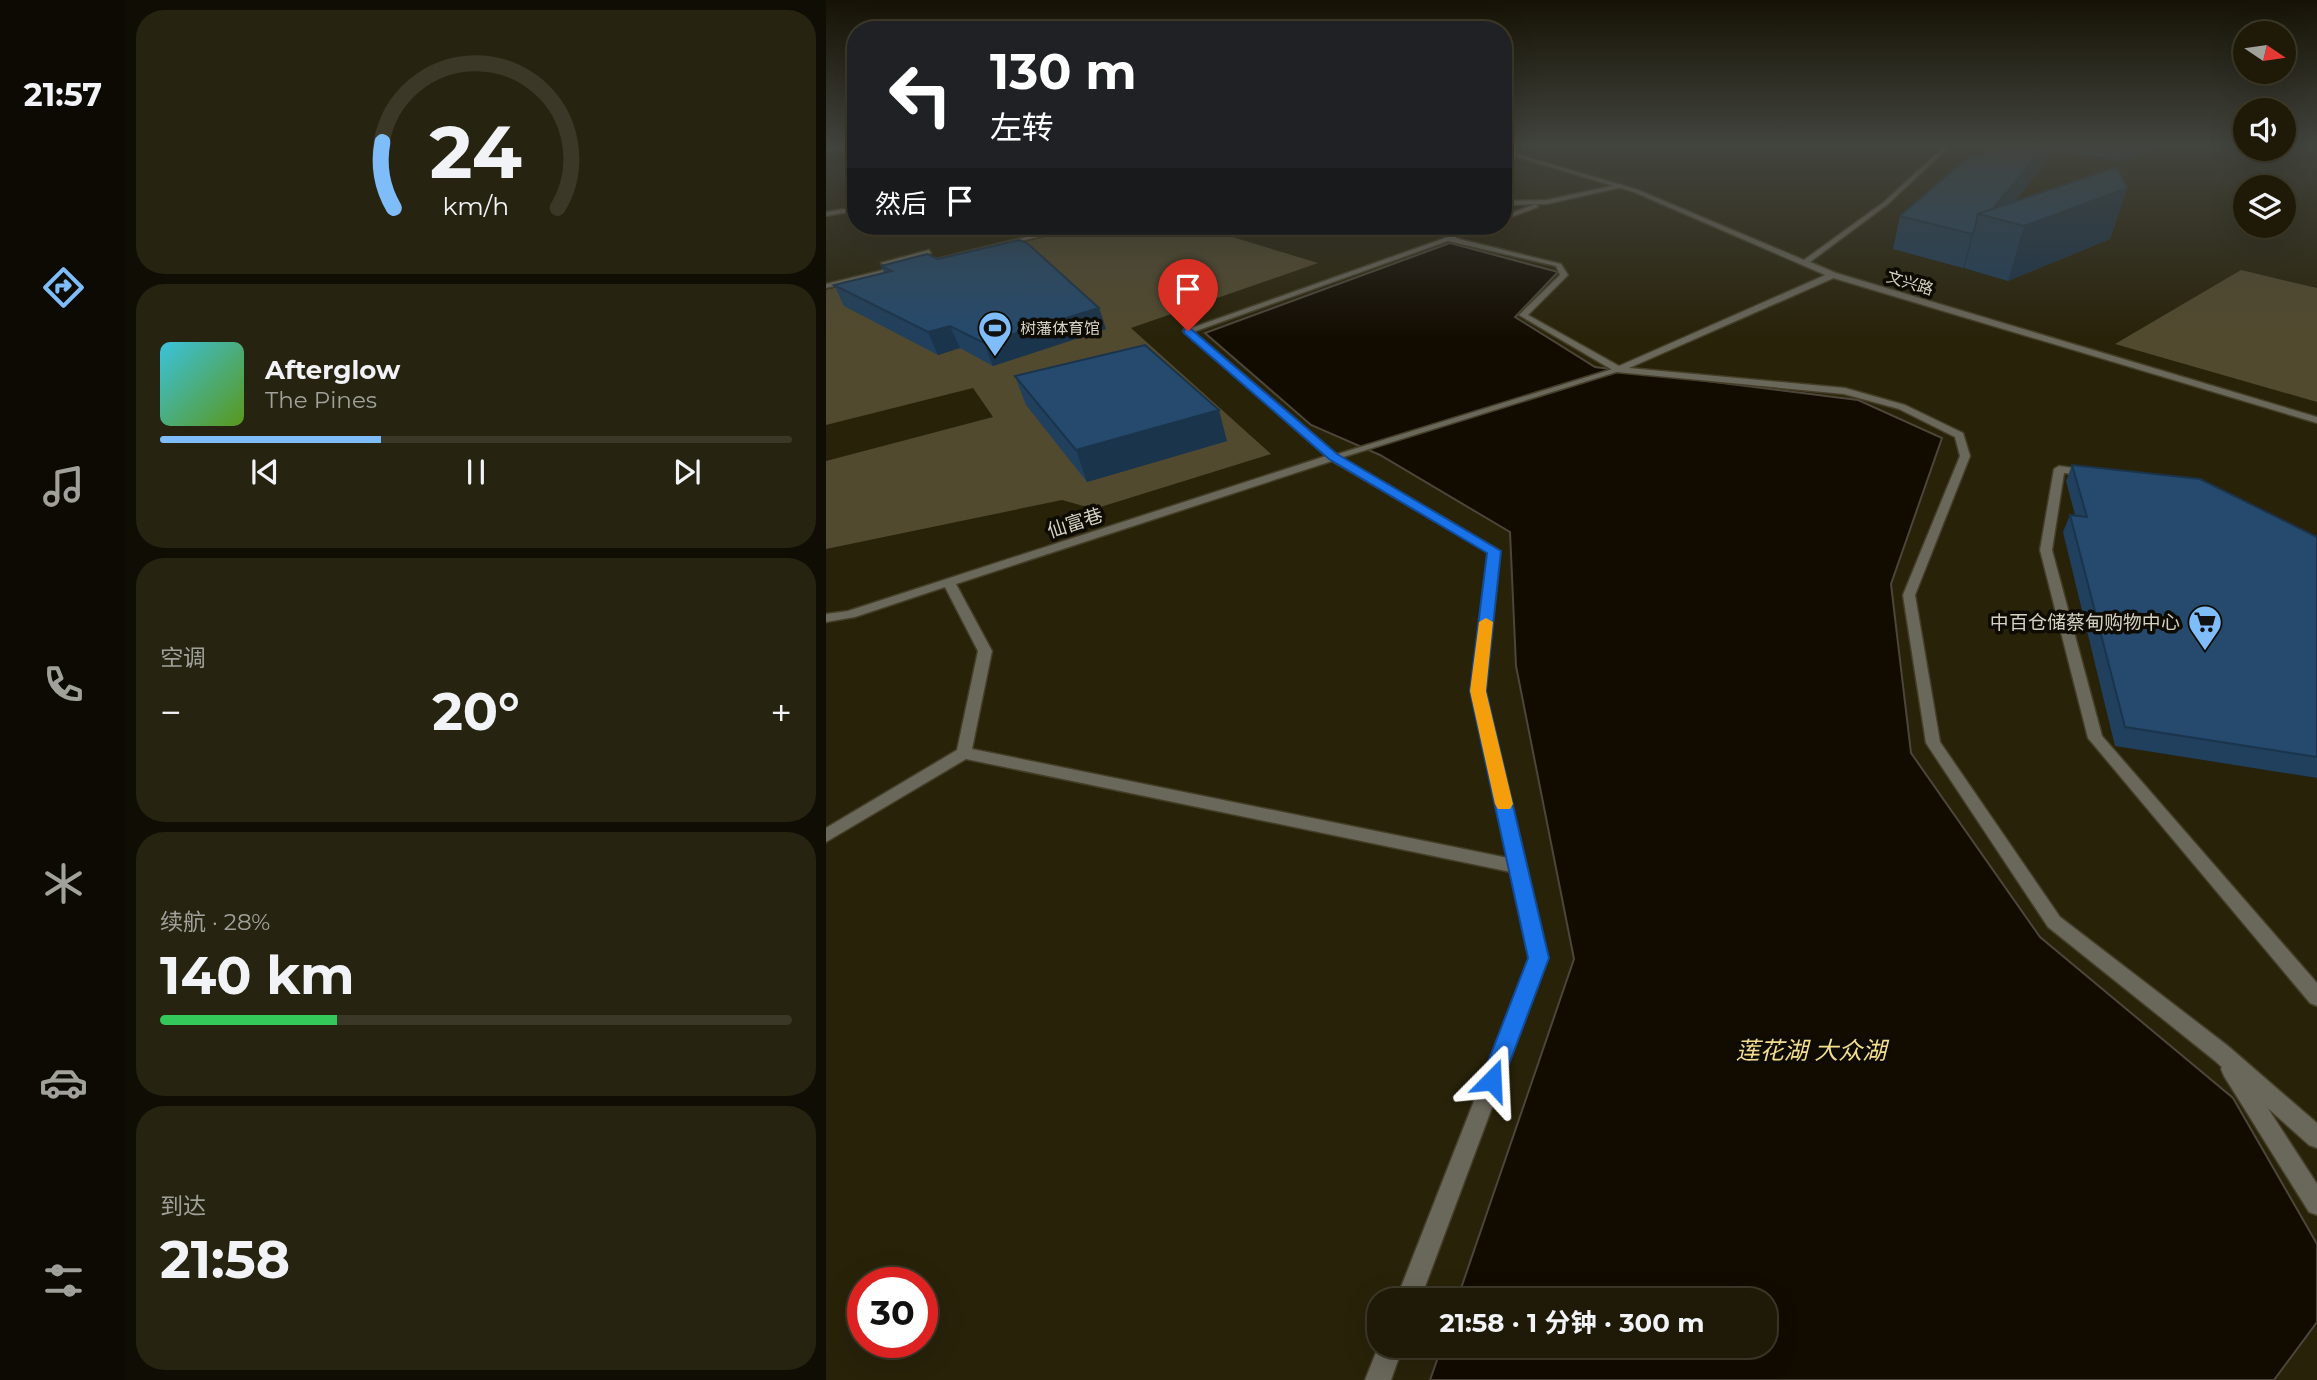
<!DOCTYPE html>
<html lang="zh">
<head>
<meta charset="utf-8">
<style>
  body { margin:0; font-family:Montserrat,"Noto Sans SC",sans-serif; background:#262311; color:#f1f3f6; height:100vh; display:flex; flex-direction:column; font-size:26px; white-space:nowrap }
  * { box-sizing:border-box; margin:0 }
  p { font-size:23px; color:#a1a19b }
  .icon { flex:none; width:38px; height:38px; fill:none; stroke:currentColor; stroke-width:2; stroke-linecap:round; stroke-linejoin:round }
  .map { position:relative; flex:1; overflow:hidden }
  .sheet { display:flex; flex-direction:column; gap:10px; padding:10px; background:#100e04; width:700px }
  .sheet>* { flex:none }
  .guide { position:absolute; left:21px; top:21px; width:665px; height:214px; border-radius:28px; box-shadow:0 7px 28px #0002,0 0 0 2px #3c3828; background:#202124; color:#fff; overflow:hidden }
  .needle { width:46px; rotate:103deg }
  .controls { position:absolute; left:1407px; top:21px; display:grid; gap:14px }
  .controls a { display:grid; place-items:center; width:63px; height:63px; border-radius:50%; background:#1e1a07; box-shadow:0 7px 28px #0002,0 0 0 2px #3c3828; font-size:35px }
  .speed { position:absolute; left:21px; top:1267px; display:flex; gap:14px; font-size:35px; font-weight:700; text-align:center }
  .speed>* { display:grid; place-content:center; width:91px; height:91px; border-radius:50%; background:#1e1a07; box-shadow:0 7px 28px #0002,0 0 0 2px #3c3828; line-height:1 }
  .speed .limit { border:10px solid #d22; background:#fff; color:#111 }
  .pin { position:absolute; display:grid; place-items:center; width:60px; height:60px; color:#fff; margin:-72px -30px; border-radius:50% 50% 50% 0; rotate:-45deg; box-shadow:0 0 7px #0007 }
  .pin .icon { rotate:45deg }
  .me { position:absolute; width:77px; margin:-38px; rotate:21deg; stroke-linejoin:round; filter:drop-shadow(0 0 5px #0008) }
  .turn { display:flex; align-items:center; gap:24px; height:147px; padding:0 28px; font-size:32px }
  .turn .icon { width:91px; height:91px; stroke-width:2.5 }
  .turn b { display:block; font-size:49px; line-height:60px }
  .then { display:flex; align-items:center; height:66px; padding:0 28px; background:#0003; gap:14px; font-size:26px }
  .big { font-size:52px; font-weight:700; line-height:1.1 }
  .sheet .widget { flex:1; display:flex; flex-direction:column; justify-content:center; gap:10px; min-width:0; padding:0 24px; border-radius:28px; background:#262311 }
  .sheet .dial { align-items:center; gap:0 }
  .dial svg { height:182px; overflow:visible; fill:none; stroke:#3c3828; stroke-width:7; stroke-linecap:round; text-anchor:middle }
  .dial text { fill:#f1f3f6; stroke:none }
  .song { display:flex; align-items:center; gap:21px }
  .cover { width:84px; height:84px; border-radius:10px; background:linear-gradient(135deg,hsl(190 70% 55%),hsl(90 70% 35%)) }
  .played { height:7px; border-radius:4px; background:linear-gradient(90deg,#7ebdf9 35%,#3c3828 35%) }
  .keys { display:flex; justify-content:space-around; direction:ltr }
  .heat { display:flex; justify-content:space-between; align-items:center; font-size:38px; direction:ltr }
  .charge { height:10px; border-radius:5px; background:linear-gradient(90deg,#34c759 28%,#3c3828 0) }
  .trip { position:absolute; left:541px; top:1288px; width:410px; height:70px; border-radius:28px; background:#1e1a07; box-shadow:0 7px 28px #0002,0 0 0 2px #3c3828; font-weight:700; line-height:70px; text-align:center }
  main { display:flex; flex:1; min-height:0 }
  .tabs { display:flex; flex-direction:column; width:126px; justify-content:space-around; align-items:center; background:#0c0a03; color:#a1a19b }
  .tabs .icon { width:49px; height:49px }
  .tabs .active { color:#7ebdf9 }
  .tabs b { font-size:32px; color:#f1f3f6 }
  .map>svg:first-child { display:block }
  .green { fill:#524a2e }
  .water { fill:#120b00; stroke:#4c463a; stroke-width:2 }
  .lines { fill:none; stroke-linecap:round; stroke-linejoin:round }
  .service-casing { stroke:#443e27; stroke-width:3 }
  .pedestrian-casing { stroke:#443e27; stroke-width:3 }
  .minor-casing { stroke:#443e27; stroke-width:3 }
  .tertiary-casing { stroke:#443e27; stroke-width:3 }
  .service { fill:#6a675b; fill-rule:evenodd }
  .pedestrian { fill:#6a675b; fill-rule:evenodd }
  .minor { fill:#6a675b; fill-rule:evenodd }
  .tertiary { fill:#6a675b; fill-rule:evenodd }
  .wall { fill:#20405e }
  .shaded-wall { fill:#1a344c }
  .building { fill:#254a6d; stroke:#1a344c; stroke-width:2 }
  .route { fill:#1a73e8; stroke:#114b97; stroke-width:2 }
  .slow { fill:#f59e0b }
  .labels { text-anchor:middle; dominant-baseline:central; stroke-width:7; stroke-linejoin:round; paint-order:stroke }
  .far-street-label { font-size:16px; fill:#d5d1c3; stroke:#0e0b03 }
  .far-poi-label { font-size:16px; fill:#d5d1c3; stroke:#0e0b03; text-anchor:start }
  .street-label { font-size:19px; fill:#d5d1c3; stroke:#0e0b03 }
  .poi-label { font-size:19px; fill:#d5d1c3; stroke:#0e0b03; text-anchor:end }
  .near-water-label { font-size:24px; font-style:italic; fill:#f4de8e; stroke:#0e0b03 }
</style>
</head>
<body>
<main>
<nav class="tabs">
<b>21:57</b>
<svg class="icon active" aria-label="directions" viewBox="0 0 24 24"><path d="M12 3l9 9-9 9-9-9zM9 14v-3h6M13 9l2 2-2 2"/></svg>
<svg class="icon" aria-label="music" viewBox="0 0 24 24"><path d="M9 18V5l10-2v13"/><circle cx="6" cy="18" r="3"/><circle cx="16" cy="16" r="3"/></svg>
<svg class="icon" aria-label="phone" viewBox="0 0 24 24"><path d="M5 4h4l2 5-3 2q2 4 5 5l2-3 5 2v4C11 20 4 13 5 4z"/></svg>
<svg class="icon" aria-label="climate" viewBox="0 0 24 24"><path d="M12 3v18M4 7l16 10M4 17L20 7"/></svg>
<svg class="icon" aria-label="car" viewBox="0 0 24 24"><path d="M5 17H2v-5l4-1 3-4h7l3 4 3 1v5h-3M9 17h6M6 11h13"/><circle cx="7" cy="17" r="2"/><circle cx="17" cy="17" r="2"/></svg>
<svg class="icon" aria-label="filters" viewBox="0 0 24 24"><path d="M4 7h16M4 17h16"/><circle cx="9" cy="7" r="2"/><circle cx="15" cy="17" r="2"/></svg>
</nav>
<section class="sheet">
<div class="widget dial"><svg viewBox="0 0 100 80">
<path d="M14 69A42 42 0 1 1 86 69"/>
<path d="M14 69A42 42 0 0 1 9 40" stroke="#7ebdf9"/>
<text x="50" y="56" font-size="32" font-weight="700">24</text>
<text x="50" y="72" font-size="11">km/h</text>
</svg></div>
<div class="widget">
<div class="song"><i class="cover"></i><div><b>Afterglow</b><p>The Pines</p></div></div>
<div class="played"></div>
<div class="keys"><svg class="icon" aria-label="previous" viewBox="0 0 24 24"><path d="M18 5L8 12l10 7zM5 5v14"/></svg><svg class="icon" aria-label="pause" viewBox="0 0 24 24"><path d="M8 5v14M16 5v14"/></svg><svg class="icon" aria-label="next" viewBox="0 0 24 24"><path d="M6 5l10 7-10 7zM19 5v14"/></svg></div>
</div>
<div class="widget"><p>空调</p>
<div class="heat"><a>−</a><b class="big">20°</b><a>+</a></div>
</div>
<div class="widget"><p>续航 · 28%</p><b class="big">140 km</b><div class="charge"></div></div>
<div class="widget"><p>到达</p><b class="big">21:58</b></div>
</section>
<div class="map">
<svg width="1491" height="1380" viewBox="0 0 1491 1380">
  <rect width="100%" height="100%" fill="#282209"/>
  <g class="green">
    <polygon points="264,226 370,226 492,263 305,328 445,454 268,509 236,500 0,549 0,461 167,417 147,388 0,425 0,290"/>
    <polygon points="1415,270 1491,288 1491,402 1289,344"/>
  </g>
  <polygon class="water" points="624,243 732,272 689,317 769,367 1032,400 1116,438 1065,584 1085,753 1214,937 1407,1098 1491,1244 1491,1322 1448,1380 604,1380 616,1346 938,1346 938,1300 631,1300 748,959 690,666 684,532 554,455 485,425 379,333"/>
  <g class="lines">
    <g class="service-casing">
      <polygon id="service" points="1233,466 1262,470 1267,473 1262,476 1238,473 1226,550 1276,736 1491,983 1491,1006 1484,1003 1262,738 1214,550 1228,469"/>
    </g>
    <g class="pedestrian-casing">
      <g id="pedestrian">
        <polygon points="790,368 797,370 511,459 502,457"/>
        <polygon points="1405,1059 1412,1062 1491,1184 1491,1215 1483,1212 1398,1076 1395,1069 1398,1062"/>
      </g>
    </g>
    <g class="minor-casing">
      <g id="minor">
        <polygon points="22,145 30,147 0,152 0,148"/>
        <polygon points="795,184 797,187 721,204 677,205 677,201 721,200"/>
        <polygon points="710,204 712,207 677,220 677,216"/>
        <polygon points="30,207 30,211 0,216 0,212"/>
        <path d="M653,226h8l-32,12 106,26 7,11 -40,40 91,51 211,-93h6v4l-207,91 216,20 60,17 58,28 7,23 -55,139 25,147 120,175 168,129 89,77v25l-8,-3 -95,-85 -166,-133 -122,-184 -23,-148 57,-139 -5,-19 -56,-28 -55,-15 -228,-22 -97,-57 41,-40 -4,-9 -108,-25 -255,91 144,123 163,96 -15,140 63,267 -128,342h-24l134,-342 -19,-86 -545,-113 -140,83v-14l131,-78 21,-99 -33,-64 -90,30 -29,5v-8l22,-3 478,-155 -143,-125zM506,461l156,91 -17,139 37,167 -536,-109 20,-98 -36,-67z"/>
        <polygon points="553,1345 577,1346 565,1380 539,1380"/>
      </g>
    </g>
    <g class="tertiary-casing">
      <g id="tertiary">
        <polygon points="1120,145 1125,145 1062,204 984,262 1010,273 1491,417 1491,423 1004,277 808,192 677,153 677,150 812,190 978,260 1058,202"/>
        <polygon points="246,226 256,226 93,266 90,264"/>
        <polygon points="103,250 105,253 58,265 55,263"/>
        <polygon points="74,266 76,269 0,288 0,284"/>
      </g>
    </g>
    <use href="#service" class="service"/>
    <use href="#pedestrian" class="pedestrian"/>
    <use href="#minor" class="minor"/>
    <use href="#tertiary" class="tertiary"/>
  </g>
  <g class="wall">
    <polygon points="1172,145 1341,145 1295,162 1229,150 1188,202 1301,188 1284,239 1182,281 1138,268 1139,266 1137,268 1067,249 1074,216 1160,156"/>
    <polygon points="112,259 273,308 280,329 167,366 134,348 112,355 18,306 8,285 58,273 55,266"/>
    <polygon points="189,376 401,441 261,482 200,405"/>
    <polygon points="1246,465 1491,537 1491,778 1289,746 1237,532 1244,515 1249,515 1240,481"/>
  </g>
  <g class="shaded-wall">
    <polygon points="1219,145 1230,145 1229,150 1175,220 1160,216"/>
    <polygon points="1301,145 1341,145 1295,162"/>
    <polygon points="1301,188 1284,239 1182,281 1198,226"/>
    <polygon points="1148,232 1139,266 1137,268 1146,234"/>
    <polygon points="273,308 280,329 167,366 158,343"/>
    <polygon points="124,326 134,348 112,355 102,332"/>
    <polygon points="393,410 401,441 261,482 250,450"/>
  </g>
  <g class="building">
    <polygon points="1172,145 1219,145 1166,210 1152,214 1148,232 1146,234 1074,216 1146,154 1160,156"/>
    <polygon points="1291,167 1301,188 1198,226 1152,214"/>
    <polygon points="193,240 201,243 273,308 158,343 124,326 102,332 8,285 66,271 55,266 101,254 112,259"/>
    <polygon points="319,345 393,410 250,450 189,376"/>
    <polygon points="1246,465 1374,479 1491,537 1491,757 1299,727 1244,515 1261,517"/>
  </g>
  <linearGradient id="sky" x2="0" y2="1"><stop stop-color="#161305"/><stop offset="0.43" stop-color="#42443e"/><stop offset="1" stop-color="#42443e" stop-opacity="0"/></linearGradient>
  <rect width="1491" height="338" fill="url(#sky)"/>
  <polygon class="route" points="358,329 365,329 511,454 675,551 660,691 723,958 674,1088 666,1092 658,1088 655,1080 702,958 644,691 661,553 503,459 358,333"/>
  <polygon class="slow" points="660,618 667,622 660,691 687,804 684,809 672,809 669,804 644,691 653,622"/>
  <defs>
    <g id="stadium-pin" transform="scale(1.75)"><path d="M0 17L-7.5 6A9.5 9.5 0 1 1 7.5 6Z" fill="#7ebdf9" stroke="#0e0b03"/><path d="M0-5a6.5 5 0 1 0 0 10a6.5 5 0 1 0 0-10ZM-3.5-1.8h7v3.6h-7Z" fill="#111"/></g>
    <g id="supermarket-pin" transform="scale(1.75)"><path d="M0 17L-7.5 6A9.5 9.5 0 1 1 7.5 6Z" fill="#7ebdf9" stroke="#0e0b03"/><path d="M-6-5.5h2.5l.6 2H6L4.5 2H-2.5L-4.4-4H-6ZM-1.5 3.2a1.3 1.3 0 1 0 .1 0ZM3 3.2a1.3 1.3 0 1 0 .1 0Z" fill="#111"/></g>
  </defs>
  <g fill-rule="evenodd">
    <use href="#stadium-pin" x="169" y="328"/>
    <use href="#supermarket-pin" x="1379" y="622"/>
  </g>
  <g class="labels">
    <g class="far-street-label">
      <text transform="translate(1084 283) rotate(17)">文兴路</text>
    </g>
    <g class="far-poi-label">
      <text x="194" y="328">树藩体育馆</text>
    </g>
    <g class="street-label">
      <text transform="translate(249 523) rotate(-18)">仙富巷</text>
    </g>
    <g class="poi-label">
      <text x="1354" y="622">中百仓储蔡甸购物中心</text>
    </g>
    <g class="near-water-label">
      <text x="985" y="1050">莲花湖 大众湖</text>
    </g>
  </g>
</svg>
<div class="controls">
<a><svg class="needle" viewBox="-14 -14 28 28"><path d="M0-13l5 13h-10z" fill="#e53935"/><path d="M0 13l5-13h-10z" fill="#a1a19b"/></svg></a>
<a><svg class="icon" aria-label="sound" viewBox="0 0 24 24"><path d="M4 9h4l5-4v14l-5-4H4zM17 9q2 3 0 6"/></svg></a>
<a><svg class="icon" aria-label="layers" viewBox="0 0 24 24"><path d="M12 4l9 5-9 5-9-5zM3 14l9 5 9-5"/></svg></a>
</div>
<div class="speed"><div class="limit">30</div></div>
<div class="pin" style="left:362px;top:331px;background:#d93025"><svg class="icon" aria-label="arrive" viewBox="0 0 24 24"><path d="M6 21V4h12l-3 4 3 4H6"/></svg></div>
<svg class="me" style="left:666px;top:1080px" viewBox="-20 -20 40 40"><path d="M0-17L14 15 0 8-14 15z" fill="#1a73e8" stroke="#fff" stroke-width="4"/></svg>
<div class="trip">21:58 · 1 分钟 · 300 m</div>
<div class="guide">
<div class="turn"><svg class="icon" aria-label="left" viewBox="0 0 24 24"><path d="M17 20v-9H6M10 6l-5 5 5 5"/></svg><div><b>130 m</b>左转</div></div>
<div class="then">然后<svg class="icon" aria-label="arrive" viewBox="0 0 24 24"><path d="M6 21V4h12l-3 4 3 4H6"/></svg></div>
</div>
</div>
</main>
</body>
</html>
